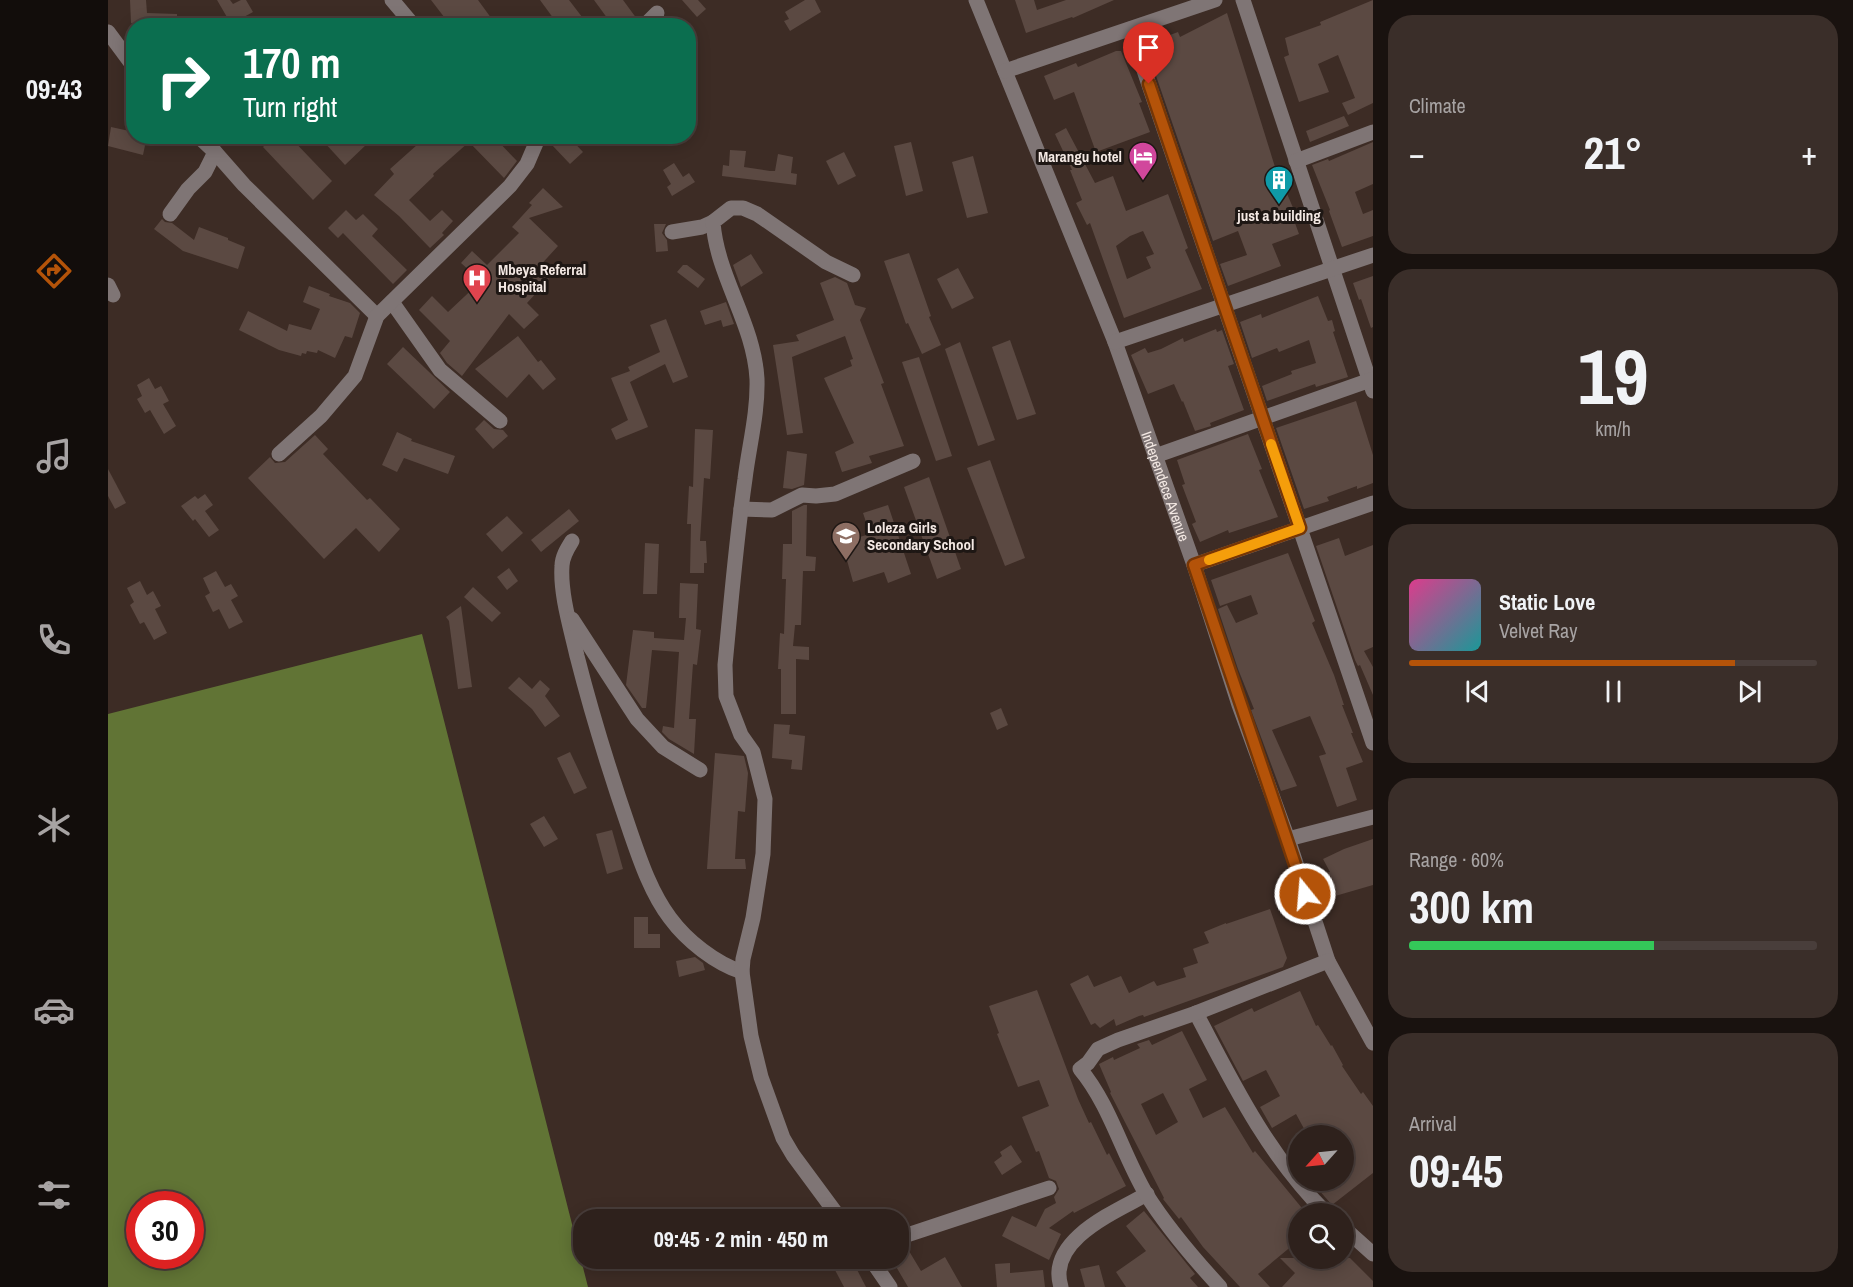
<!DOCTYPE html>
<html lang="en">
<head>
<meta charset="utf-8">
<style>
  body { margin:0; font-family:"Archivo Narrow",sans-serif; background:#3a2e29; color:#f1f3f6; height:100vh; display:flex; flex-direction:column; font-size:22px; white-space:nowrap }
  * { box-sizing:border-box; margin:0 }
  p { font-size:20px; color:#a7a3a3 }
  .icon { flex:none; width:33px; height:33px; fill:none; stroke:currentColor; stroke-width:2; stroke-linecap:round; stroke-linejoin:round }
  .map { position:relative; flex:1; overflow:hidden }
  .details { display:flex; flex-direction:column; gap:15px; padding:15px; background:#19120f; width:480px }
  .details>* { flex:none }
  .hud { position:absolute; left:18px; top:18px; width:570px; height:126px; border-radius:24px; box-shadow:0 3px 15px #0003,0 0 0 2px #493e3b; background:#0b6e4f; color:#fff; overflow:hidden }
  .needle { width:39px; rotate:243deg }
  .fabs { position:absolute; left:1180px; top:1125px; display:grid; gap:12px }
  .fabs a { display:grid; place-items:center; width:66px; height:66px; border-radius:50%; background:#2e211c; box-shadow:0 3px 15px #0003,0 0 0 2px #493e3b; font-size:30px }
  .speed { position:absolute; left:18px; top:1191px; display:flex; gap:12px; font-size:30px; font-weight:700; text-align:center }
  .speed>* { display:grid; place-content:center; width:78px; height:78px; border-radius:50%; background:#2e211c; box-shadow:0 3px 15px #0003,0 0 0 2px #493e3b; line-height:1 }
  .speed .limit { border:9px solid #d22; background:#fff; color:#111 }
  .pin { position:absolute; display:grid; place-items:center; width:51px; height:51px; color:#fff; margin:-62px -26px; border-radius:50% 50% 50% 0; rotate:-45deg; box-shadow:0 0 6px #0007 }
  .pin .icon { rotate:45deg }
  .me { position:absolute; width:66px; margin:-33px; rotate:343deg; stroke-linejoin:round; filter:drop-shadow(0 0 4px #0008) }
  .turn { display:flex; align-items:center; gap:21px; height:126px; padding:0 18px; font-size:27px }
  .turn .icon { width:78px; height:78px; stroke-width:2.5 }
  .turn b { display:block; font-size:42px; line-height:51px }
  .big { font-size:45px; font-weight:700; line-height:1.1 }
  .details .widget { flex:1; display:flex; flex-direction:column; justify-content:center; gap:9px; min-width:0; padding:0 21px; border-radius:24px; background:#3a2e29 }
  .details .dial { align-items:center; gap:0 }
  .dial b { font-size:78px; line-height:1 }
  .song { display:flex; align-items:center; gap:18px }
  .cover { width:72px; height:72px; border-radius:9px; background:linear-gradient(135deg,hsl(330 70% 55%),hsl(180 70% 35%)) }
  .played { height:6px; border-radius:3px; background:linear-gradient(90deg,#b45309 80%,#493e3b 80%) }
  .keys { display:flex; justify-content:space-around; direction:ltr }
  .heat { display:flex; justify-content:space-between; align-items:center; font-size:33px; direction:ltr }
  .charge { height:9px; border-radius:4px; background:linear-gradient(90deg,#34c759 60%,#493e3b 0) }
  .trip { position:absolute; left:465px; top:1209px; width:336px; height:60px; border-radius:24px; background:#2e211c; box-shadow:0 3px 15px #0003,0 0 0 2px #493e3b; font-weight:700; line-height:60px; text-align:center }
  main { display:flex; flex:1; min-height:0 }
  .dock { display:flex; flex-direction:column; width:108px; justify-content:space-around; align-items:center; background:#120d0b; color:#a7a3a3 }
  .dock .icon { width:42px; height:42px }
  .dock .active { color:#b45309 }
  .dock b { font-size:27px; color:#f1f3f6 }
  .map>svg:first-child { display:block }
  .forest { fill:#617435; fill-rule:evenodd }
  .building { fill:#5b4942; fill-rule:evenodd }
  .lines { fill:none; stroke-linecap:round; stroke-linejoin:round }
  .minor { stroke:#7f7575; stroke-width:15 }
  .route-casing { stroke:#753606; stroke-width:15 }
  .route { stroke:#b45309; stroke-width:10 }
  .slow { stroke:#f59e0b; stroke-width:10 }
  .labels { text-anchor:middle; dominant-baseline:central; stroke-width:6; stroke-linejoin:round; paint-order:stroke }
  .poi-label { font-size:15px; font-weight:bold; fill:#f4e9e4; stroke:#1e1714; text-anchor:start }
  .street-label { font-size:15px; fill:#f4e9e4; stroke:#1e1714 }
</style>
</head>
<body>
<main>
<nav class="dock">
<b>09:43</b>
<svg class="icon active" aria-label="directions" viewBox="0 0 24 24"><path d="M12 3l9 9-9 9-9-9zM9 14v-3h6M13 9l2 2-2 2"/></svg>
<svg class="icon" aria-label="music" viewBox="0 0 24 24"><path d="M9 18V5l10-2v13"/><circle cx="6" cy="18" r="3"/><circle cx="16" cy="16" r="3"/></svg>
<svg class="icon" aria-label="phone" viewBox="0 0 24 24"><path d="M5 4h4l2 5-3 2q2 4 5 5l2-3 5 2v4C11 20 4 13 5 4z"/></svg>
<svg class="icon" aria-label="climate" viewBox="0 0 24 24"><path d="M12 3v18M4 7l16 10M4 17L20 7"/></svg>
<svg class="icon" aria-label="car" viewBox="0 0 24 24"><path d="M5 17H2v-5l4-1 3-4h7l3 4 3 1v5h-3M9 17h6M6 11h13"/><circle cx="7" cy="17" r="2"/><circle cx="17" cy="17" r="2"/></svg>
<svg class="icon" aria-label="filters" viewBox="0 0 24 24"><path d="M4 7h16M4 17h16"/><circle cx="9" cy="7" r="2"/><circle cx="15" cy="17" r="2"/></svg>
</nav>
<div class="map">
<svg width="1265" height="1287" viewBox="0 0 1265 1287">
  <rect width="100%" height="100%" fill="#3d2c25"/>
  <path class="forest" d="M314,634l166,653h-480v-573zM32,1204h50v52h-50z"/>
  <g class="building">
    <polygon points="22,0 38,0 39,13 69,14 69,26 47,25 48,22 23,23"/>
    <polygon points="109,0 122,0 125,4 133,0 138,0 145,12 123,24"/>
    <polygon points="323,0 370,0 389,26 343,26"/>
    <polygon points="432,0 461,0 481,26 451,26"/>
    <polygon points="486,0 515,0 529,19 526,26 505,26"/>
    <polygon points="574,0 590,0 598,9 589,17"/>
    <polygon points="697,0 707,0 713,12 682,31 676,21 681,19 677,12"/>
    <polygon points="907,0 926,0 929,10 958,0 1006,0 965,18 964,17 918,33"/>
    <polygon points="1265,0 1265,103 1240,115 1234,103 1247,98 1230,55 1210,64 1221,92 1191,102 1176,57 1181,55 1177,38 1213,25 1212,22"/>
    <polygon points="1119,13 1172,183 1174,182 1186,210 1183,212 1191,234 1164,244 1173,266 1120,286 1112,264 1139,255 1130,231 1105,241 1036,41 1052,32 1054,38 1070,32 1072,37"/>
    <polygon points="1008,51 1013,51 1034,102 1031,103 1042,132 988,152 966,92 946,100 936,76 968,63 970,67"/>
    <polygon points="1236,116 1241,126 1202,142 1198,131"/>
    <polygon points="3,127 26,132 26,136 39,136 35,155 0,146"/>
    <path d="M958,128l29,55 18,-7 13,35 42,-17 20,54 -3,2 17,39 -78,29 -34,-95 -3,2 -11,-22 6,-3 -12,-30h2l-17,-36zM1035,231l11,23 -8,3 5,11 -24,11 -11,-33 14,-10z"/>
    <polygon points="166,136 181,136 224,181 205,200 155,147"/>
    <polygon points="221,136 254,136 260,143 237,165 216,142"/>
    <polygon points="319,136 385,136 409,161 396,178 361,142 325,174 326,176 301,200 322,221 334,210 345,221 334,233 336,235 322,248 291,216 266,195 286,174 282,169"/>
    <polygon points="451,136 460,136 475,152 462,164 443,144"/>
    <polygon points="803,142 815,191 798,196 786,146"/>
    <polygon points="1265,142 1265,184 1247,192 1255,214 1265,210 1265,236 1234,247 1221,211 1222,210 1204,165 1220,159 1221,161"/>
    <polygon points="622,150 638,151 636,167 662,171 667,171 670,154 685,157 683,173 689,174 688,185 614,176 615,165 621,166"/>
    <polygon points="736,152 748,176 730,185 718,161"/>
    <polygon points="865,156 880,213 859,218 844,162"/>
    <polygon points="566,163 575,177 581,173 587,182 564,196 559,187 563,184 555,170"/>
    <polygon points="435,188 455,207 421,218 450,246 429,269 441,279 419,303 431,315 416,329 401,314 354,376 339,363 332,353 342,341 311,310 324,296 340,312 373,281 353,263 364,251 379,265 411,233 404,227 424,205 421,203"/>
    <polygon points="238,210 248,220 255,214 270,229 264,236 299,270 285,284 235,233 230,238 220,228"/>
    <polygon points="54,219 57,222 64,223 86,240 91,227 120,238 120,240 137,247 130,269 75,251 46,229"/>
    <polygon points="546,224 558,224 554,233 559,240 560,251 548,252"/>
    <polygon points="801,253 823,316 821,317 833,345 814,354 800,323 798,324 776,261"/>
    <polygon points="643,254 655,273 633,287 625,265"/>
    <polygon points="575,265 579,265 597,279 590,288 569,272"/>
    <polygon points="850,268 866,298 844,309 829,279"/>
    <polygon points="1265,276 1265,327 1263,328 1253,299 1251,300 1245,283"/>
    <polygon points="727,277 739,283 747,305 758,308 752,320 776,383 773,384 796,446 761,456 764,463 734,472 727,452 746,443 716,378 744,366 742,360 745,359 737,336 684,357 695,433 679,435 665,345 691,341 688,335 726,320 712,283"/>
    <polygon points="201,286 222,294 221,296 242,303 252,313 244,338 237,336 227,358 210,350 209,353 199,351 198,354 194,353 193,356 171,350 131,330 140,311 179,331 181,324 203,330 212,309 195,302"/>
    <polygon points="1210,296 1220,321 1224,320 1227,331 1225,332 1240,377 1208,387 1207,384 1159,401 1154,386 1184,374 1183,371 1208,363 1201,340 1171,352 1169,348 1144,358 1132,322 1153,314 1154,318"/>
    <polygon points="618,302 626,324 615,327 613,320 597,325 592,311"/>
    <polygon points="558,319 580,377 565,383 557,364 522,382 540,427 508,440 503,429 520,420 503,378 522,371 520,367 552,352 542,325"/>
    <polygon points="1108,329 1109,332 1114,330 1126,364 1120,366 1136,410 1102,423 1103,426 1087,431 1075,401 1074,402 1066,384 1040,394 1023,355 1037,348 1040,353 1053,349 1075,338 1076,342"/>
    <polygon points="410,336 430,362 433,360 448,379 435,390 421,374 399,398 367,369"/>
    <polygon points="902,340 928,414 909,420 884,347"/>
    <polygon points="852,342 887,440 870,446 837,349"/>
    <polygon points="295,347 342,392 326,409 279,364"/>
    <polygon points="811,357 844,456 828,461 794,362"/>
    <polygon points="41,378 47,389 53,386 61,401 55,404 68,426 56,434 42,410 37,413 29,399 34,396 29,385"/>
    <polygon points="1248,401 1265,455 1265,483 1249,489 1249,486 1219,497 1221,501 1196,509 1168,428"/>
    <polygon points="376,420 386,429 395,430 400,436 385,449 367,429"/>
    <polygon points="587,429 605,430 602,479 596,478 592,541 598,541 599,563 596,563 596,573 582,573 583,524 579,524 581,486 585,487"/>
    <polygon points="289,432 304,439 303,441 347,456 340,474 296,458 289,472 274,465"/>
    <polygon points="1140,434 1154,469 1151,470 1170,517 1121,533 1120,530 1092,542 1084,524 1088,522 1074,485 1077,484 1069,460"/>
    <polygon points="207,435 220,449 215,454 259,500 262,498 292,529 271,552 248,528 216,559 140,478 162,457 167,463 177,462"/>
    <polygon points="679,451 699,454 696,485 684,489 675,488"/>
    <polygon points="882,460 917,558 897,566 859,468"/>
    <polygon points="0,469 18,503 7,509 0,496"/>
    <polygon points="821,477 853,569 829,579 796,487"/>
    <polygon points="97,494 105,505 97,511 111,530 101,537 87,519 85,521 73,506 87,496 90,499"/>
    <polygon points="696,505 699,505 698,556 708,557 707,571 695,571 693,625 687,625 685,646 701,647 701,660 688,659 688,714 673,714 673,669 670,669 672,633 676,634 678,579 674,579 675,544 684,544 684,511"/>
    <polygon points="780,505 803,574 780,583 776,572 745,582 734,542 762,534 755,513"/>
    <polygon points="461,509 471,521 433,552 423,540"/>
    <polygon points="399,516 415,533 394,552 378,534"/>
    <polygon points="1231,538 1237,556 1265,545 1265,647 1256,651 1265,667 1265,695 1252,665 1250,666 1247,660 1208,546"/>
    <polygon points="537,543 551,544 549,594 535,594"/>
    <polygon points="1180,553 1207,621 1204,623 1226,675 1236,705 1234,705 1245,733 1243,733 1255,762 1238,768 1249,800 1229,807 1211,756 1218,754 1202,716 1164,730 1189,786 1173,791 1143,710 1146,709 1130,669 1110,609 1119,605 1128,623 1150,614 1143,595 1112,606 1103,580"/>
    <polygon points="401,568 410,581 399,590 389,577"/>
    <polygon points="108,571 117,587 123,584 130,596 123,600 135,622 121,629 111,609 105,612 97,596 102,593 95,578"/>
    <polygon points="32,581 39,595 45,591 53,606 47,609 59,633 46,640 36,622 32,624 22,605 26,602 19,588"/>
    <polygon points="572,583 590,584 588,629 593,630 589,665 585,664 581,719 588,719 586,754 561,739 554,732 555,726 566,728 571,652 544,650 538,708 534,708 518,685 525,630 546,632 546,638 576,640 578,618 571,618"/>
    <polygon points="365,587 393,613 384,622 356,597"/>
    <polygon points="353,606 364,687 350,689 341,621 338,617"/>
    <polygon points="411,677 424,689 432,680 442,689 437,696 452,716 437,727 424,709 400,688"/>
    <polygon points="893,708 900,725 889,730 882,713"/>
    <polygon points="666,724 682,725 681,734 697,736 694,770 683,769 684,760 664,758"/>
    <polygon points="462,752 479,788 466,794 449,758"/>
    <polygon points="607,753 636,756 640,773 637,812 630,811 627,859 637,859 638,869 599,869"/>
    <polygon points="436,816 450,839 436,847 422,824"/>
    <polygon points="504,830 515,869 499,874 488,834"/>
    <polygon points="1265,839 1265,885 1210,901 1202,875 1222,872 1215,859 1236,849"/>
    <polygon points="1162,909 1179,958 1175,967 1036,1017 1035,1015 1031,1016 1008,1026 1006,1019 992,1028 987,1023 983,1025 962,984 980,975 986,987 1013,976 1021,993 1046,981 1049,986 1078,977 1075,968 1090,963 1085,949 1101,943 1096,932 1118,923 1118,924"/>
    <polygon points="526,917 540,917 540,934 552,934 552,948 526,948"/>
    <polygon points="587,957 595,963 597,970 571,977 568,961"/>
    <polygon points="929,990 970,1099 981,1123 983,1122 999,1155 1001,1153 1018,1186 966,1213 965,1211 941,1228 953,1234 941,1260 894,1236 904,1216 928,1227 937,1209 948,1203 946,1197 951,1189 948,1181 941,1178 931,1151 928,1152 914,1117 941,1106 931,1080 910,1087 889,1034 891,1033 881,1006"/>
    <polygon points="1192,991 1208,1026 1210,1025 1223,1046 1224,1045 1235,1065 1234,1066 1253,1094 1255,1092 1265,1106 1265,1173 1224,1205 1202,1180 1236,1180 1236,1136 1200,1136 1188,1114 1164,1128 1152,1107 1172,1096 1158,1070 1135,1081 1106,1026 1144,1008 1146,1012"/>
    <path d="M1074,1031l25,49 -18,9 14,29 22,-11 28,46 2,-2 51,62 -7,1v26l-41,34 12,13h-30l-37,-40 -22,-30 -2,2 -16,-20 1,-1 -54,-105 1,-1 -12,-28 14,-7 1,3 26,-12 -3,-4 12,-4 3,5zM1055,1093l15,29 -22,13 -15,-31z"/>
    <polygon points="903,1145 914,1162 894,1175 886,1162 894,1156 892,1152"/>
    <polygon points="1036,1211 1087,1274 1082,1278 1090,1287 1018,1287 1008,1272 1038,1251 1018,1226"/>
    <polygon points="798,1246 813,1271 837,1257 854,1287 800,1287 783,1258 790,1258 790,1247"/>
    <polygon points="1172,1258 1242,1258 1265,1281 1265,1287 1174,1287 1187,1273"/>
    <polygon points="744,1260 758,1287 736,1287 727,1270"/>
    <polygon points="902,1263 902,1273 935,1270 937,1287 889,1287 887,1264"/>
    <polygon points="991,1265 997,1287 977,1287 972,1269"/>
  </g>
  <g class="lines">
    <g class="minor">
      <polyline points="284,0 306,26"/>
      <path id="s1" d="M868,0l139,342 79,223 45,140 49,134 40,122 45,82"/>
      <polyline points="1135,0 1265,391"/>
      <polyline points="536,26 549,13"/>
      <polyline points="1022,29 1265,743"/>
      <polyline points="0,32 26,67"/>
      <polyline points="897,71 1107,0"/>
      <polyline points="90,136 107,152 136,185 269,316"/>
      <polyline points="1188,161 1265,132"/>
      <polyline points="62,214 80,189 97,172 107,152"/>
      <polyline points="564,232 594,227 605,222"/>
      <polyline points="0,285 5,295"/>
      <polyline points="284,302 332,370 392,421"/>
      <polyline points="1007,342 1265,255"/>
      <polyline points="171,454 213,416 247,376 269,316 402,186 419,164 431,136"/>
      <polyline points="1047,456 1265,379"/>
      <polyline points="633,509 664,510 694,495 708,496 727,494 805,461"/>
      <path d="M464,541c-5,8 -10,16 -10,25 -2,28 9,63 15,90 15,59 33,117 53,175 10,29 21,62 40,87 17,23 45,45 72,54"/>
      <polyline points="1086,565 1265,503"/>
      <polyline points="464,619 529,719 555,747 592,770"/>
      <polyline points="1180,839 1265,817"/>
      <path d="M1088,1013c38,73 72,142 131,201"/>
      <path d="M733,1220l-48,-65 -10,-17 -22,-61 -10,-41 -9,-64 1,-13 10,-41 10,-64 2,-55 -12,-47 -12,-17 -15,-39 -1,-31c6,-62 11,-124 20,-186 4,-33 13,-66 12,-100 -3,-56 -40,-102 -44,-157l18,-14h12l14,6 69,48 27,13"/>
      <polyline points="1236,1228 1265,1254"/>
      <polyline points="790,1238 941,1188"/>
      <polyline points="762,1258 782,1287"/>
      <path d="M953,1287c-15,-47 54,-75 86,-93"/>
      <path d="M1112,1287c-24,-26 -55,-63 -74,-93 -24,-41 -36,-89 -66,-125l8,-6 10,-14 20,-9 78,-27 132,-52"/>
    </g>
  </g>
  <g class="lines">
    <g class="route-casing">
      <polyline id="route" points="1041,84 1192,528 1086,565 1197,894"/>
    </g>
    <use href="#route" class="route"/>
    <polyline class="slow" points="1101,560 1192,528 1163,444"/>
  </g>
  <defs>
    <g id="hotel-pin" transform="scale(1.5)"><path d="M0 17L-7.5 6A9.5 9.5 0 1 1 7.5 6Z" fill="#d1479c" stroke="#1e1714"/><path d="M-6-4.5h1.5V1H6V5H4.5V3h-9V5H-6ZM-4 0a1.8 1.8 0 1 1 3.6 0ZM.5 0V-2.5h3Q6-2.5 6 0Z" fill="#fff"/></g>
    <g id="building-pin" transform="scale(1.5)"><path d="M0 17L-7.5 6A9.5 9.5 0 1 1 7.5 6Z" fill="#0f9aa8" stroke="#1e1714"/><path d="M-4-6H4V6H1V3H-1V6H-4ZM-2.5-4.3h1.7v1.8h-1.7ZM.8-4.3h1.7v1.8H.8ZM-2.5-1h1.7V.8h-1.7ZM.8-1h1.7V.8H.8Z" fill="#fff"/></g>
    <g id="hospital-pin" transform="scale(1.5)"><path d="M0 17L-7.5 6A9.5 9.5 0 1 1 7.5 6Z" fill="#e0444e" stroke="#1e1714"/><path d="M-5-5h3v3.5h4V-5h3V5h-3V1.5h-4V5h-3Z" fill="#fff"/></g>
    <g id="school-pin" transform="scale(1.5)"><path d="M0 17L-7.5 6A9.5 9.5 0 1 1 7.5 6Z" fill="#8d6e63" stroke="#1e1714"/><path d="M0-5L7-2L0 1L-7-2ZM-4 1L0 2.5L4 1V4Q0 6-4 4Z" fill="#fff"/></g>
  </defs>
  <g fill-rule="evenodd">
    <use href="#hotel-pin" x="1035" y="156"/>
    <use href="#building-pin" x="1171" y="180"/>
    <use href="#hospital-pin" x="369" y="278"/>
    <use href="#school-pin" x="738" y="536"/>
  </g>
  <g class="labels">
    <g class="poi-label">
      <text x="1014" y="156" text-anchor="end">Marangu hotel</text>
      <text x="1171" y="215" text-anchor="middle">just a building</text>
      <text x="390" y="269">Mbeya Referral<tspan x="390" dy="17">Hospital</tspan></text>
      <text x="759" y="527">Loleza Girls<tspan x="759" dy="17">Secondary School</tspan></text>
    </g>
    <g class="street-label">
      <text stroke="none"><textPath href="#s1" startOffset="522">Independece Avenue</textPath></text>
    </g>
  </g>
</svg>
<div class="fabs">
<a><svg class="needle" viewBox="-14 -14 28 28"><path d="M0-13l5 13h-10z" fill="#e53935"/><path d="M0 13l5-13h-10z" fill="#a7a3a3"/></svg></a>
<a><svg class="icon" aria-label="search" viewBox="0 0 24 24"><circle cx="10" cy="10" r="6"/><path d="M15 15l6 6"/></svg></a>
</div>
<div class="speed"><div class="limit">30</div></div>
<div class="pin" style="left:1041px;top:84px;background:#d93025"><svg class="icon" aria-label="arrive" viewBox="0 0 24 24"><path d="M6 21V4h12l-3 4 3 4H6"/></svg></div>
<svg class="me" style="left:1197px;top:894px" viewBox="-20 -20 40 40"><circle r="17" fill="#b45309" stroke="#fff" stroke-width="3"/><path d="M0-11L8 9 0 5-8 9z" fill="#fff"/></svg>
<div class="trip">09:45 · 2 min · 450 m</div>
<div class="hud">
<div class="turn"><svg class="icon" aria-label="right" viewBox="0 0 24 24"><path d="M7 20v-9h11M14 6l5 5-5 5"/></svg><div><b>170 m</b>Turn right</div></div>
</div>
</div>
<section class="details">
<div class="widget"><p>Climate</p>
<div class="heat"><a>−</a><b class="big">21°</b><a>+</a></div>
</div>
<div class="widget dial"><b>19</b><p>km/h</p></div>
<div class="widget">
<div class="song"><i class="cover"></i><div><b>Static Love</b><p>Velvet Ray</p></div></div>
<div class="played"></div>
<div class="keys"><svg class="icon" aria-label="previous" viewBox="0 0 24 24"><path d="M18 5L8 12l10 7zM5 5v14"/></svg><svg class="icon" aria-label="pause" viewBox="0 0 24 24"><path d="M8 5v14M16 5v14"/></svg><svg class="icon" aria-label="next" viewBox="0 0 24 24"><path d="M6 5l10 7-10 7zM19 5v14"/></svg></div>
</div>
<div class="widget"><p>Range · 60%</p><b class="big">300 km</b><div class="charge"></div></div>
<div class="widget"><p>Arrival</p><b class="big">09:45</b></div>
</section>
</main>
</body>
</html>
